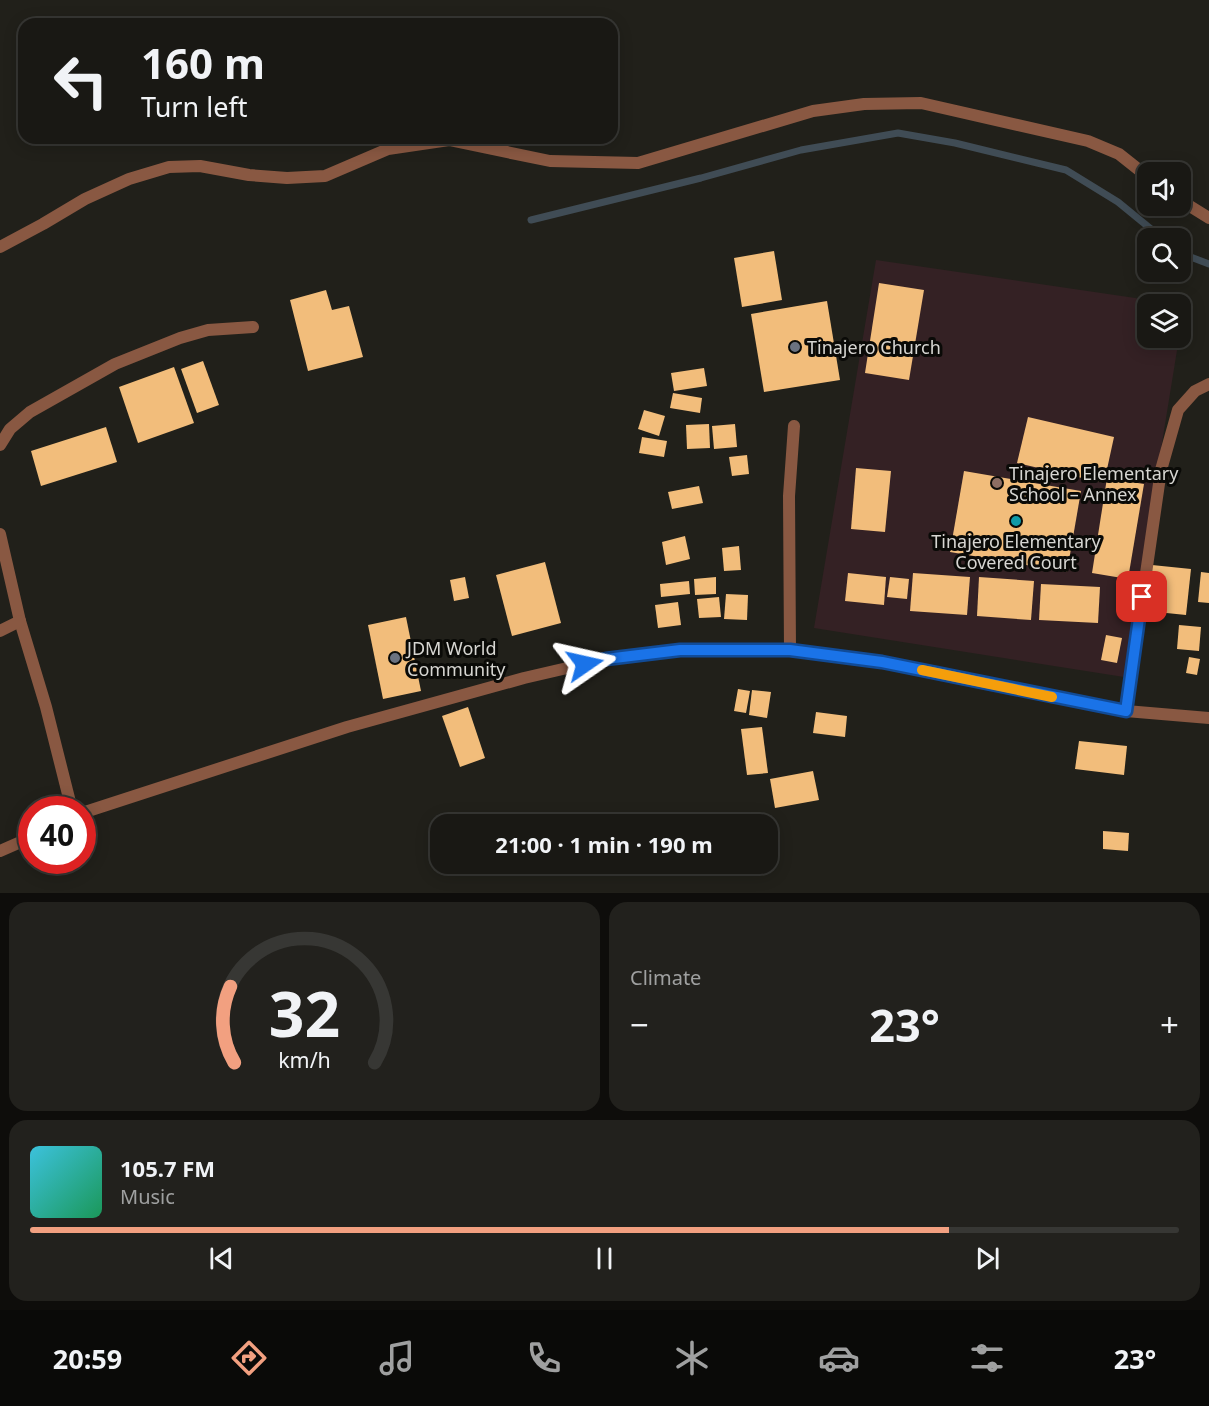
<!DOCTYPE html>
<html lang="en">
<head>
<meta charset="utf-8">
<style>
  body { margin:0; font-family:"Noto Sans",sans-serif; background:#22211d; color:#f1f3f6; height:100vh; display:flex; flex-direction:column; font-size:22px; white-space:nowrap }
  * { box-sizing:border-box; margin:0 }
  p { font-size:20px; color:#9fa0a0 }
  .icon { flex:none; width:33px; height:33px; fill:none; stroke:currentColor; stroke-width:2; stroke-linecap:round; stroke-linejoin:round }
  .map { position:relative; height:893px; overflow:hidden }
  .drawer { display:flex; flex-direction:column; gap:9px; padding:9px; background:#0e0d0b; flex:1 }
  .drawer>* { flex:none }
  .hud { position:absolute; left:18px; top:18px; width:600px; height:126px; border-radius:18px; box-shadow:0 3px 15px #0003,0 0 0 2px #373734; background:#191814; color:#f1f3f6; overflow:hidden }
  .fabs { position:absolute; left:1137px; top:162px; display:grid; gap:12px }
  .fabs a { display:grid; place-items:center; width:54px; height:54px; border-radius:12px; background:#191814; box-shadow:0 3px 15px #0003,0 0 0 2px #373734; font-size:30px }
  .speed { position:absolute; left:18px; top:796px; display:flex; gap:12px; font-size:30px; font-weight:700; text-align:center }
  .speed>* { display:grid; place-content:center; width:78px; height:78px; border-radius:50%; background:#191814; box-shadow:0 3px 15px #0003,0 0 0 2px #373734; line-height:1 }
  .speed .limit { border:9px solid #d22; background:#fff; color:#111 }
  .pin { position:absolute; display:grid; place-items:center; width:51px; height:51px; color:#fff; margin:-26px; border-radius:12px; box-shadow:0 3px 9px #0006 }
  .me { position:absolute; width:66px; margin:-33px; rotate:79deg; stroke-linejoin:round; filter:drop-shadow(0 0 4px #0008) }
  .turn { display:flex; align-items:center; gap:21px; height:126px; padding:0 24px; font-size:27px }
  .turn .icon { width:78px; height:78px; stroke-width:2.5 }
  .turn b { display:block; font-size:42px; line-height:51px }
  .big { font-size:45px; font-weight:700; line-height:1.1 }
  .drawer .widget { flex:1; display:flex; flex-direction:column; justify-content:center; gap:9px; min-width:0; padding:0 21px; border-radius:18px; background:#22211d }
  .drawer .dial { align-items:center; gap:0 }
  .dial svg { height:156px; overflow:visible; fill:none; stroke:#373734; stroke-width:7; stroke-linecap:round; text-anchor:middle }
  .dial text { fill:#f1f3f6; stroke:none }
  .song { display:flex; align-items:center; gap:18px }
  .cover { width:72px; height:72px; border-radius:9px; background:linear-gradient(135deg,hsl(190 70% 55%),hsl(150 70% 35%)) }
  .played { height:6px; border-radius:3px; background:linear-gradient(90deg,#f2a080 80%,#373734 80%) }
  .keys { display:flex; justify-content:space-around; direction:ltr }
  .heat { display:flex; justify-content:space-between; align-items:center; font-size:33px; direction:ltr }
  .drawer .tiles { flex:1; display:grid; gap:9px; grid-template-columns:1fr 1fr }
  .widget:last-child { grid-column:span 2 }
  .trip { position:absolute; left:430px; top:814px; width:348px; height:60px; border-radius:18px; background:#191814; box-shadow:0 3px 15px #0003,0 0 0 2px #373734; font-weight:700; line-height:60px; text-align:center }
  .dock { display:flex; height:96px; justify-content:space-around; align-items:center; background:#0a0a08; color:#9fa0a0 }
  .dock .icon { width:42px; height:42px }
  .dock .selected { color:#f2a080 }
  .dock b { font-size:27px; color:#f1f3f6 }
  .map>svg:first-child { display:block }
  .education { fill:#342124 }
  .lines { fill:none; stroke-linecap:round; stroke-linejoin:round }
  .stream { stroke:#404c55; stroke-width:7 }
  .building { fill:#f2bd7b }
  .service { stroke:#895842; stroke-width:12 }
  .minor { stroke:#895842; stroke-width:12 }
  .tertiary { stroke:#895842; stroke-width:12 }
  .route-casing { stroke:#114b97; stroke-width:15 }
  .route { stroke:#1a73e8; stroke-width:10 }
  .slow { stroke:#f59e0b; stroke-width:10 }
  .worship-dot { fill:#6b7280; stroke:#0a0a07; stroke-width:2 }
  .education-dot { fill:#8d6e63; stroke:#0a0a07; stroke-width:2 }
  .culture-dot { fill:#0f9aa8; stroke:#0a0a07; stroke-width:2 }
  .labels { text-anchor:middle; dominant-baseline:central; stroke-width:6; stroke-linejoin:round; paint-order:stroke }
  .poi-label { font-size:18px; fill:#d7d6d2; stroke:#0a0a07; text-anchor:start }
</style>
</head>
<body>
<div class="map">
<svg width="1209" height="893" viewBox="0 0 1209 893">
  <rect width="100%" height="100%" fill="#21201a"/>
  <polygon class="education" points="876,260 1176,304 1148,304 1148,338 1179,338 1124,677 814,628"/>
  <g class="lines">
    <g class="stream">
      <polyline points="531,220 701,178 801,150 898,133 955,143 1066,170 1118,202 1162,238"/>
      <polyline points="1180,253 1209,264"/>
    </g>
  </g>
  <g class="building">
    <polygon points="774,251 782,300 742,307 734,258"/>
    <polygon points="879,283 924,290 909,380 865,373"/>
    <polygon points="326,290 332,310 349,306 363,357 308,371 290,300"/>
    <polygon points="827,301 840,380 764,392 751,314"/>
    <polygon points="203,361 219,405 197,413 181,369"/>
    <polygon points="174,367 194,423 138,443 119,387"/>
    <polygon points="704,368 707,386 674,391 671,373"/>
    <polygon points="673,393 702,398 700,413 670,408"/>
    <polygon points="644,410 665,416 659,436 638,429"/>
    <polygon points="1028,417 1114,437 1104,483 1017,463"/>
    <polygon points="709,424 710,448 687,449 686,425"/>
    <polygon points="735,424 737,447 714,449 712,426"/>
    <polygon points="106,427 117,462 41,486 31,451"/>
    <polygon points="642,437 667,441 664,457 639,453"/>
    <polygon points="747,455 749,474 732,476 729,457"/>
    <polygon points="856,468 891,471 885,532 851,529"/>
    <polygon points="964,471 1081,491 1067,572 950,552"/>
    <polygon points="1107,478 1144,484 1128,579 1092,573"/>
    <polygon points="699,486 703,503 672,509 668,492"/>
    <polygon points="685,536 690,559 666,565 662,542"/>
    <polygon points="739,546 741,570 724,571 722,548"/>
    <polygon points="545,562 561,623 512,636 496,575"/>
    <polygon points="1152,565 1191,569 1186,615 1147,611"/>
    <polygon points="1201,572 1209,573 1209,603 1198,602"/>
    <polygon points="848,573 886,577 884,605 845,601"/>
    <polygon points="913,573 970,577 967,615 910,611"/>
    <polygon points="465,577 469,598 454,601 450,580"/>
    <polygon points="716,577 716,594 695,595 694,579"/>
    <polygon points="890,577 909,579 907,599 887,597"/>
    <polygon points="979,577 1034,581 1031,620 977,616"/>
    <polygon points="689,581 690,594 661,597 660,584"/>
    <polygon points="1041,584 1100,587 1098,623 1039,620"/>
    <polygon points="726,594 748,595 747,620 724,619"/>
    <polygon points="719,597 721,617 699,618 697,599"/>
    <polygon points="678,602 681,625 658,628 655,605"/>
    <polygon points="406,617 421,691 383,699 368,625"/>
    <polygon points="1179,625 1201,627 1199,651 1177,649"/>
    <polygon points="1106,635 1122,638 1117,663 1101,660"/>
    <polygon points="1189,657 1200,659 1197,675 1186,673"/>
    <polygon points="738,689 750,691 746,713 734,711"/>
    <polygon points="752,690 771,692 767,718 749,715"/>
    <polygon points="468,707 485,758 460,767 442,716"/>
    <polygon points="816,712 847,716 845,737 813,733"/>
    <polygon points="762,727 768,773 747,775 741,729"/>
    <polygon points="1079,741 1127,746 1124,775 1075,769"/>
    <polygon points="813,771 819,800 775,808 770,779"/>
    <polygon points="1103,831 1129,833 1128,851 1103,849"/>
  </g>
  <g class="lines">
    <g class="service">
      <polyline points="0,445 10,429 30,412 115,364 180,338 208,330 253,327"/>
      <polyline points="0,534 20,621 46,707 72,810"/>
      <polyline points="0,631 20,621"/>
    </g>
    <g class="minor">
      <polyline points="1180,200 1209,218"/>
      <polyline points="0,247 43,224 85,199 129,179 169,167 200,166 249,175 287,178 325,176 388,149 449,140 550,161 638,163 813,111 864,104 921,103 1088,141 1119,154 1148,177"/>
      <polyline points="790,650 789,496 794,426"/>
      <polyline points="1126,711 1161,470 1178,410 1195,391 1209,384"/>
    </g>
    <g class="tertiary">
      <polyline points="82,813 347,727 524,678 606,659 680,650 790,650 882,662 1126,711 1209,718"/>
      <polyline points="0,851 32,837"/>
    </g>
  </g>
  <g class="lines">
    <g class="route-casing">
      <polyline id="route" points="585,664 606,659 680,650 790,650 882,662 1126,711 1142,597"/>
    </g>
    <use href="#route" class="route"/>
    <polyline class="slow" points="922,670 1052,697"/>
  </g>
  <g class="worship-dot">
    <circle cx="795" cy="347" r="6"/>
    <circle cx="395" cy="658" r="6"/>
  </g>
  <circle class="education-dot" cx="997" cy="483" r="6"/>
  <circle class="culture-dot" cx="1016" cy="521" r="6"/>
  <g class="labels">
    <g class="poi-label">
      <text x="807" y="347">Tinajero Church</text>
      <text x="1009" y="473">Tinajero Elementary<tspan x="1009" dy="21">School – Annex</tspan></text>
      <text x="1016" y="541" text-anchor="middle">Tinajero Elementary<tspan x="1016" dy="21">Covered Court</tspan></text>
      <text x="407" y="648">JDM World<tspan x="407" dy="21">Community</tspan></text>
    </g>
  </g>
</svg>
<div class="fabs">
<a><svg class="icon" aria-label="sound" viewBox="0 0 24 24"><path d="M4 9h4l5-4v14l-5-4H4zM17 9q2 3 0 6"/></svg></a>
<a><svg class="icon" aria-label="search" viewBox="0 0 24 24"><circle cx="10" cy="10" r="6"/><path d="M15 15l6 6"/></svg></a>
<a><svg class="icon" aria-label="layers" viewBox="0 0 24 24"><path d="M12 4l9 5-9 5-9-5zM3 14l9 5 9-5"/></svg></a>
</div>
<div class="speed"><div class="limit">40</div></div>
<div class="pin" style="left:1142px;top:597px;background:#d93025"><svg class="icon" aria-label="arrive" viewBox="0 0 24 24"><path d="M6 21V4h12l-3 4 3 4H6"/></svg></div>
<svg class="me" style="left:585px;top:664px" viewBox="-20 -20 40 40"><path d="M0-17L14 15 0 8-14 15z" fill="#1a73e8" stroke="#fff" stroke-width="4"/></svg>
<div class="trip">21:00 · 1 min · 190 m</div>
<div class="hud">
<div class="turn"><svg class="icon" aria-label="left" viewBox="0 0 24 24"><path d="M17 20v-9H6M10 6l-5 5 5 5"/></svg><div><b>160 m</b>Turn left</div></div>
</div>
</div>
<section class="drawer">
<div class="tiles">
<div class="widget dial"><svg viewBox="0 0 100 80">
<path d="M14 69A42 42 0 1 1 86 69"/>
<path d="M14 69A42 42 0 0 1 12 30" stroke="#f2a080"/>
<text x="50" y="56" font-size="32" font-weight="700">32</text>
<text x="50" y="72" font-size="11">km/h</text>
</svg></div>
<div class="widget"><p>Climate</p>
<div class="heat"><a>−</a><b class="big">23°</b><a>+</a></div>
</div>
<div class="widget">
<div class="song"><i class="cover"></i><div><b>105.7 FM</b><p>Music</p></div></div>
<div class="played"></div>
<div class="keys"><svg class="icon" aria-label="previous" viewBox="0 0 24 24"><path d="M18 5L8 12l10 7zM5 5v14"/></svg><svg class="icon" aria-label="pause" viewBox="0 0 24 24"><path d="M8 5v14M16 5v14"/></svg><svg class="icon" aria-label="next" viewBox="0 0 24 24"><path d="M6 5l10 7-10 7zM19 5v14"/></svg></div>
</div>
</div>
</section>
<nav class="dock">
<b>20:59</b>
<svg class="icon selected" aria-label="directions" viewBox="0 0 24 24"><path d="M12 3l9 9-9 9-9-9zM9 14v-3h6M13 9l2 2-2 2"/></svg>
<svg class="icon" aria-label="music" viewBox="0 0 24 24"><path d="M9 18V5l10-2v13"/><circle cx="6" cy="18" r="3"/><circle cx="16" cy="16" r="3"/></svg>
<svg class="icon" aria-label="phone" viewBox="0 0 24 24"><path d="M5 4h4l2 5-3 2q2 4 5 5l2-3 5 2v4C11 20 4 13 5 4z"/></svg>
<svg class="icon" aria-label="climate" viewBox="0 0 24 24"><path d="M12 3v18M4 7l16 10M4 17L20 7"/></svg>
<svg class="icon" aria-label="car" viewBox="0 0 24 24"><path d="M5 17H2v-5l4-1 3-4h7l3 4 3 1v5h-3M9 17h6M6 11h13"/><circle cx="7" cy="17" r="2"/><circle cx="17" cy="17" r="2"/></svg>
<svg class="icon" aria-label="filters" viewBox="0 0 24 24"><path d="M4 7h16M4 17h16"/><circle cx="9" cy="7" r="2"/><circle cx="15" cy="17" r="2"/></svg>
<b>23°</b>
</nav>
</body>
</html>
